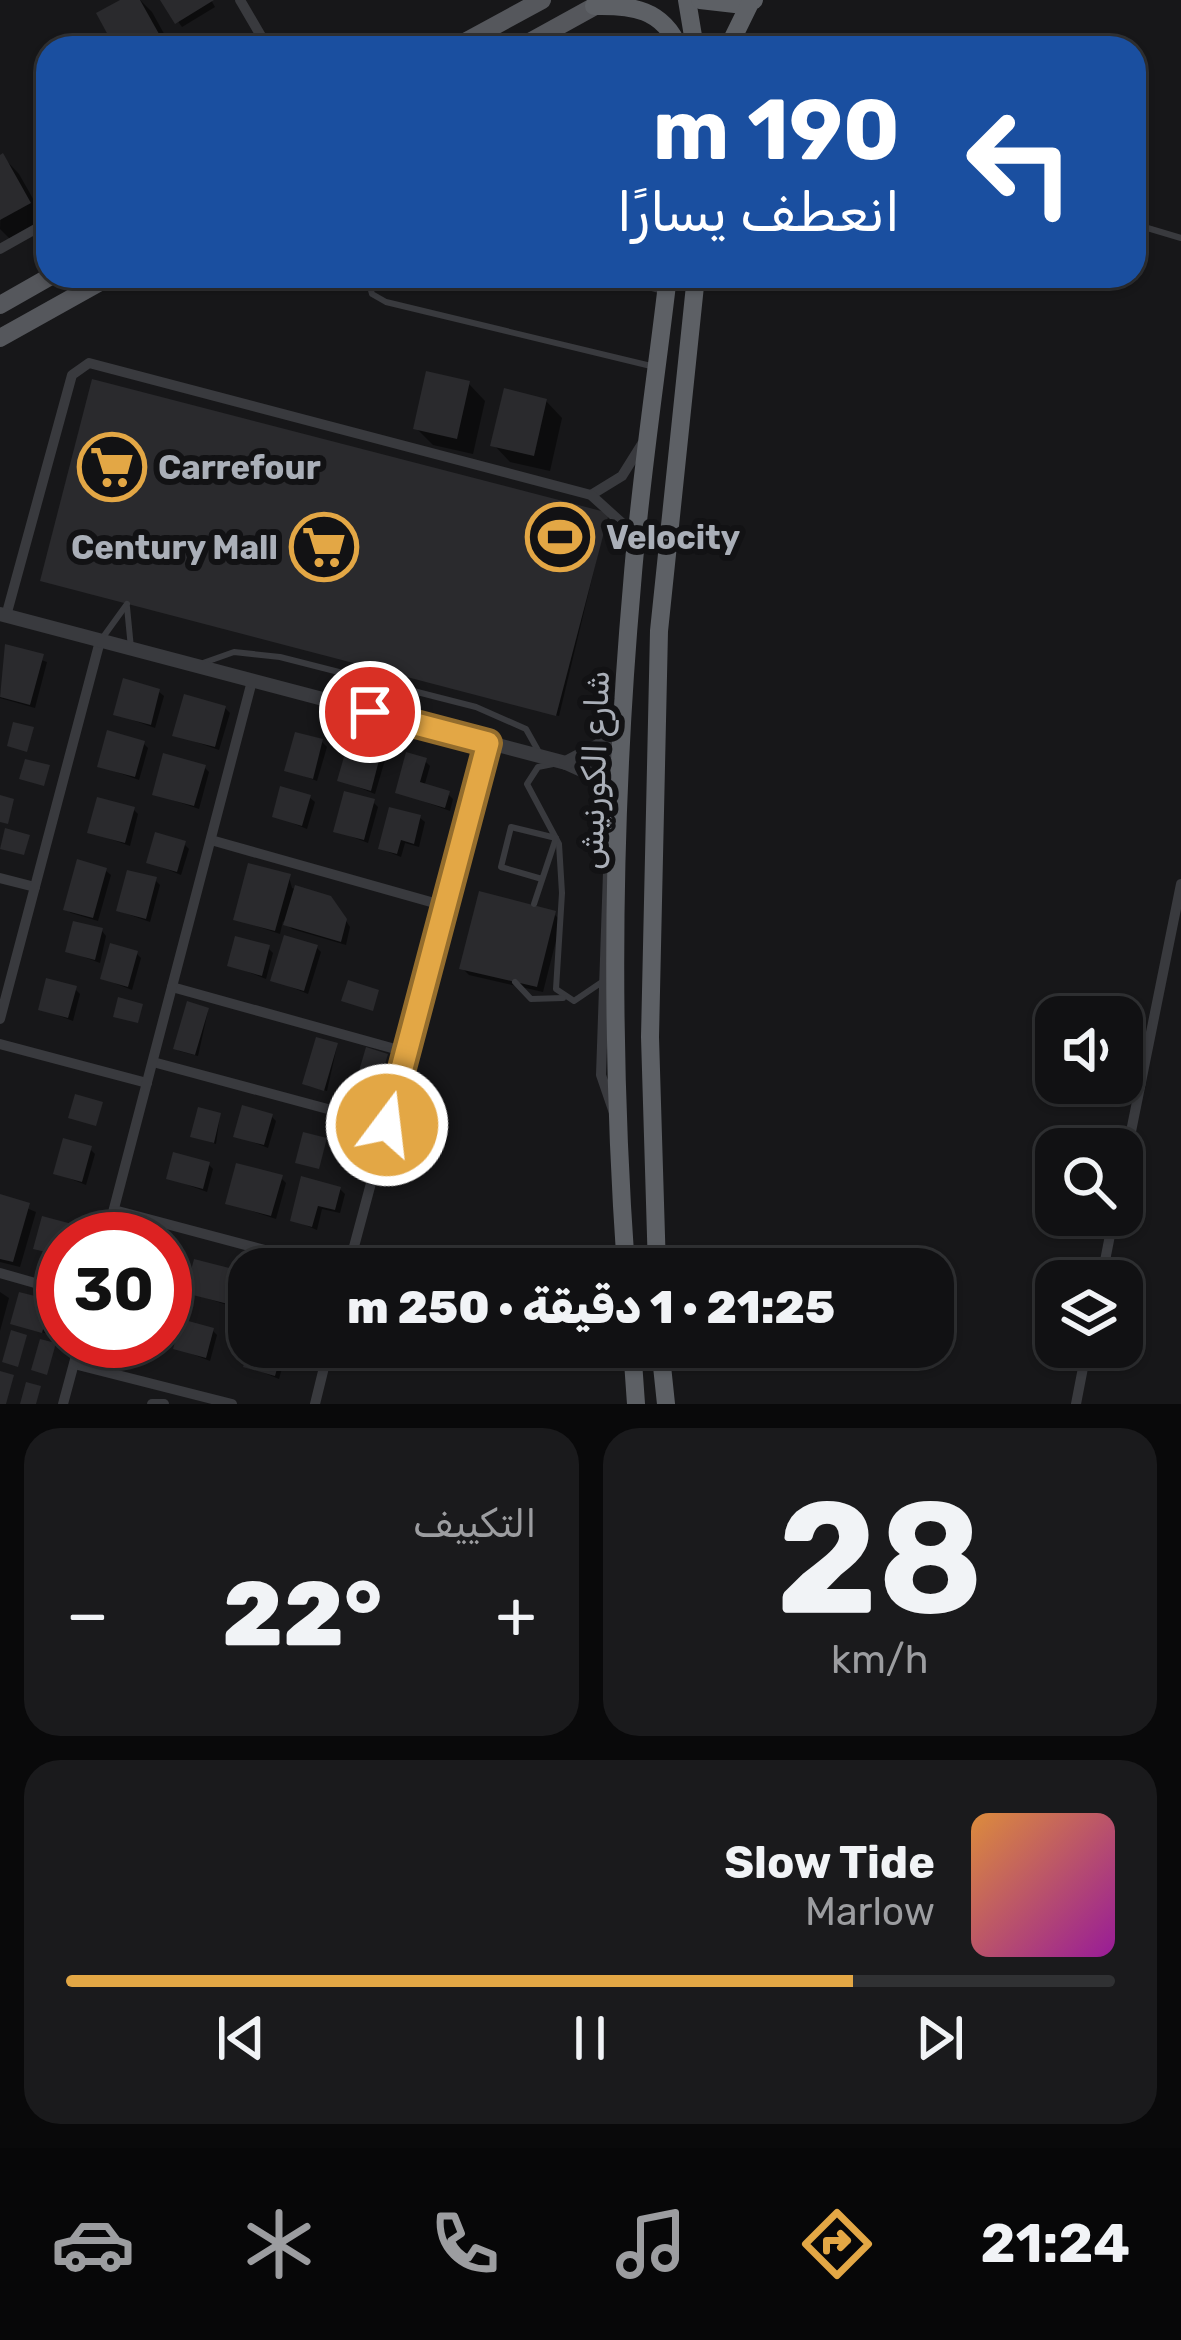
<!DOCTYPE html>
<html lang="ar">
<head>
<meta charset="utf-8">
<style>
  body { margin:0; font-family:Rubik,Vazirmatn,sans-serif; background:#1a1a1c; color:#f1f3f6; direction:rtl; height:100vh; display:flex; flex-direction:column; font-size:45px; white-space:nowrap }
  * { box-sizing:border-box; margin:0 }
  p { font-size:39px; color:#9c9da0 }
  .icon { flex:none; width:66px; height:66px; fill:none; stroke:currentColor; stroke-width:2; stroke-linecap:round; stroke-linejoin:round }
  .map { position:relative; height:1404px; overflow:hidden; direction:ltr }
  .sheet { display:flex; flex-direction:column; gap:24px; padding:24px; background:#09090a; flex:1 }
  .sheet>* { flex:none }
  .top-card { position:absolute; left:36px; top:36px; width:1110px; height:252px; border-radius:36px; box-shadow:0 3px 9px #0004,0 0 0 3px #303133; direction:rtl; background:#1a4fa0; color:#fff; overflow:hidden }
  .controls { position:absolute; left:1035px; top:996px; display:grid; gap:24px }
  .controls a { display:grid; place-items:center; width:108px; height:108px; border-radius:24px; background:#111113; box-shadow:0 3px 9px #0004,0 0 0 3px #303133; font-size:60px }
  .speed { position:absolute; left:36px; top:1212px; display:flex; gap:24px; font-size:60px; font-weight:700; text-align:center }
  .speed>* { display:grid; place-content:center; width:156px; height:156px; border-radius:50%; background:#111113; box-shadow:0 3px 9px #0004,0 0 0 3px #303133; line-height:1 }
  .speed .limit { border:18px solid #d22; background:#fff; color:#111 }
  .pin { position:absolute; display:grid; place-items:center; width:102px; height:102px; color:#fff; margin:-51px; border:6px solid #fff; border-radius:50%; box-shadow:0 3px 12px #0007 }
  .me { position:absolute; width:132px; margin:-66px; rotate:15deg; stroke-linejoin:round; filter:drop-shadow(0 0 9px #0008) }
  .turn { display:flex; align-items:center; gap:42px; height:252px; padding:0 48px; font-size:54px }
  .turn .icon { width:156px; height:156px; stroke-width:2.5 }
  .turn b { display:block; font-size:84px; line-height:102px }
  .big { font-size:90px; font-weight:800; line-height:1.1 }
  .sheet .card { flex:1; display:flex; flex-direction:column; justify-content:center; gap:18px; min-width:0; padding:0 42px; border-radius:36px; background:#1a1a1c }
  .sheet .dial { align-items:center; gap:0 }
  .dial b { font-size:156px; line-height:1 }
  .song { display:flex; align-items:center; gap:36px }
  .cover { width:144px; height:144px; border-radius:18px; background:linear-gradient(135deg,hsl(30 70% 55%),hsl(300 70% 35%)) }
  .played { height:12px; border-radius:6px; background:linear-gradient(90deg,#e3a745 75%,#303133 75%) }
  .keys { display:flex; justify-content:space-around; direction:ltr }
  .heat { display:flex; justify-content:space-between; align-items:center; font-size:66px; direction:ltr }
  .sheet .tiles { flex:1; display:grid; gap:24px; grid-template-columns:1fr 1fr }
  .card:last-child { grid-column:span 2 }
  .trip { position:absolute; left:228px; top:1248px; width:726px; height:120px; border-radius:36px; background:#111113; box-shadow:0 3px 9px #0004,0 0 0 3px #303133; font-weight:800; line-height:120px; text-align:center; direction:rtl }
  .menu { display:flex; height:192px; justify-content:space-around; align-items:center; background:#070708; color:#9c9da0 }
  .menu .icon { width:84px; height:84px }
  .menu .on { color:#e3a745 }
  .menu b { font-size:54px; color:#f1f3f6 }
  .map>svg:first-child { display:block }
  .shadow { fill:#0007 }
  .building { fill:#2a2a2d }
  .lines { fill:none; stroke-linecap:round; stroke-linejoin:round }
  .service { stroke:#393a3e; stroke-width:6 }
  .minor { stroke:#393a3e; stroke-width:10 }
  .tertiary { stroke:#393a3e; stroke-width:14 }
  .primary { stroke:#55575c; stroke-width:18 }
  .trunk { stroke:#5d6065; stroke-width:18 }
  .route-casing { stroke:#946d2d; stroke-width:30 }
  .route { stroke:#e3a745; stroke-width:21 }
  .labels { text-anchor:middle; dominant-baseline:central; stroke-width:12; stroke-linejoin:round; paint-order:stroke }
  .poi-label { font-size:33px; font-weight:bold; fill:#aaafb8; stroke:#121214; text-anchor:start }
  .street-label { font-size:33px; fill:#aaafb8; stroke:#121214 }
</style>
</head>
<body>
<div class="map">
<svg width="1181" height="1404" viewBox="0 0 1181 1404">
  <rect width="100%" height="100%" fill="#171719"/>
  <g class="shadow">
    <polygon points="126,0 140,0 152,12 172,48 119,48"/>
    <polygon points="163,0 211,0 215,7 182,27"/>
    <polygon points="3,157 19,174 45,220 10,239 0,229"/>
    <polygon points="421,276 483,276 479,291"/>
    <polygon points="469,384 485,401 473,454 433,445 416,428"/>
    <polygon points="546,401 562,418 550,471 510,462 494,445"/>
    <polygon points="607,516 559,716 43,580"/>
    <polygon points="7,648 47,662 35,708 0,698"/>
    <polygon points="159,692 164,696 155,728 116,714"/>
    <polygon points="225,708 230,713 219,750 176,735"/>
    <polygon points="322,742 327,747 317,781 288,770"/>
    <polygon points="143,743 148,748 139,780 100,766"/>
    <polygon points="382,748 387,753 375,794 340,780"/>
    <polygon points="425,761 430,766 424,787 448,794 453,799 450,811 398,792"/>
    <polygon points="204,767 209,772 199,809 155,794"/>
    <polygon points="310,798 315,802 307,829 275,816"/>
    <polygon points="373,802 378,807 368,843 337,831"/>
    <polygon points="133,809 138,814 130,846 91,832"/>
    <polygon points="420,818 425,822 419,847 405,843 401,857 381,849"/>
    <polygon points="184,844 189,849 181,875 149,862"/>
    <polygon points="106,871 111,875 98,921 71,913 66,909"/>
    <polygon points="289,877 292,888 335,904 350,927 346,945 292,929 283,921 280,934 236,919"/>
    <polygon points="155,880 160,885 150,922 119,911"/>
    <polygon points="554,914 561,921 543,992 469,975 462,968"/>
    <polygon points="102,931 106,936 100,963 68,951"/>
    <polygon points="316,947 321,952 308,994 274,980"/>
    <polygon points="268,948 273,953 266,979 230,965"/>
    <polygon points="136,953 141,958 132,990 104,979"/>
    <polygon points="75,989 80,994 73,1021 41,1009"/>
    <polygon points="208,1011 198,1056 179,1051 176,1048"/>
    <polygon points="337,1046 327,1091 308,1086 305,1084"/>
    <polygon points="386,1057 377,1102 358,1097 355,1094"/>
    <polygon points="220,1115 216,1144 194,1136"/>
    <polygon points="271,1116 276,1121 268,1148 237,1136"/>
    <polygon points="90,1149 95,1154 86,1185 56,1173"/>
    <polygon points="208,1164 213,1169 207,1192 169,1178"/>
    <polygon points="281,1178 286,1183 276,1219 228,1203"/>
    <polygon points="340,1189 345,1194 340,1213 322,1209 317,1230 293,1220"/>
    <polygon points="0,1197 36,1212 20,1267 0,1262"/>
    <polygon points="70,1227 75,1232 73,1239 63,1239 63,1258 37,1248"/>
    <polygon points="165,1258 187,1268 179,1298 165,1294"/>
    <polygon points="236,1273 240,1278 233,1307 188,1292"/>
    <polygon points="0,1292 9,1298 0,1331"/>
    <polygon points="49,1303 57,1311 63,1308 63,1339 13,1323"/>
    <polygon points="165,1317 175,1323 168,1350 139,1341 165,1341"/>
    <polygon points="212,1330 217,1335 210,1361 177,1348"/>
    <polygon points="252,1347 274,1347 286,1354 279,1379 247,1366"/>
  </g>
  <g class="building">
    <polygon points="120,0 140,0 163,41 150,48 115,48 96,13"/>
    <polygon points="160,0 214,0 175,24"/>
    <polygon points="3,153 31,203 0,220 0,155"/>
    <polygon points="426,371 470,381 457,439 413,429"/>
    <polygon points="92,379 609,513 556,716 40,581"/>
    <polygon points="504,388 547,399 534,456 490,446"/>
    <polygon points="5,644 44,654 30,705 0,697"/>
    <polygon points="123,678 160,689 151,725 113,715"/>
    <polygon points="184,694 226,706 215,747 172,736"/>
    <polygon points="13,722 34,727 27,752 7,746"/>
    <polygon points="107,730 145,741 135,777 97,767"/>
    <polygon points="295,732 323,739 313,779 284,771"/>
    <polygon points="350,736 383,745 371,791 337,781"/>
    <polygon points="406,752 427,758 420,782 450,791 445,808 395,793"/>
    <polygon points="163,753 206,765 194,806 152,795"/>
    <polygon points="25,759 50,765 44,786 19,779"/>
    <polygon points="280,786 311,795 302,826 272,817"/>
    <polygon points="344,791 375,799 364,840 333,832"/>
    <polygon points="0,795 14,799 8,824 0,822"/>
    <polygon points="97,797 135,807 125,843 87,833"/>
    <polygon points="389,807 421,815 414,844 401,840 397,854 378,849"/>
    <polygon points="5,828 30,835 24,855 0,849"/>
    <polygon points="155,832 186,841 177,872 146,863"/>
    <polygon points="77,859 107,868 93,918 63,910"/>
    <polygon points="248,863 291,874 275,931 233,920"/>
    <polygon points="127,870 157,877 146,919 116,911"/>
    <polygon points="295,885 331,896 347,919 341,942 283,925"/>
    <polygon points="479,891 556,911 537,987 459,969"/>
    <polygon points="73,921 103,928 95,960 65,952"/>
    <polygon points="284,935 318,945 304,991 270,981"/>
    <polygon points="235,936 270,945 262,976 227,966"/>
    <polygon points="110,943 138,951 128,987 100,979"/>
    <polygon points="46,978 77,986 68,1018 38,1010"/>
    <polygon points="348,980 379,990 373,1011 341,1001"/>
    <polygon points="118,997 143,1004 138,1023 113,1017"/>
    <polygon points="187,1001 209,1008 195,1055 173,1049"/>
    <polygon points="316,1037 338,1043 324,1091 302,1084"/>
    <polygon points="366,1047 388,1054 374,1102 352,1095"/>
    <polygon points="75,1094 103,1102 96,1126 68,1118"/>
    <polygon points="242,1105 273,1114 264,1145 233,1137"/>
    <polygon points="198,1107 221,1113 214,1143 190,1137"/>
    <polygon points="303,1132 327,1138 319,1169 295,1163"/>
    <polygon points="63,1138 92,1146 82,1182 53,1174"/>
    <polygon points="173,1152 210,1162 203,1189 166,1179"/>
    <polygon points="236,1163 283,1175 271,1216 225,1204"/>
    <polygon points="301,1176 341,1187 335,1210 318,1206 312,1227 290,1221"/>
    <polygon points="0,1194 30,1203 13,1262 0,1259"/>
    <polygon points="42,1216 72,1224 63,1239 63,1256 33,1249"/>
    <polygon points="165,1255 184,1260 174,1295 165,1293"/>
    <polygon points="194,1259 237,1270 228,1304 185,1293"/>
    <polygon points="19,1292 51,1300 42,1333 10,1324"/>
    <polygon points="56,1302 63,1304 63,1339 47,1334"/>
    <polygon points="181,1319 214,1328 206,1358 173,1349"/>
    <polygon points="11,1330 27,1335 18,1367 2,1362"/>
    <polygon points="40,1339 56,1343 47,1375 31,1370"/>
    <polygon points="249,1347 283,1347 275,1376 243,1367"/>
    <polygon points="0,1371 14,1375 6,1404 0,1404"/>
    <polygon points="26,1382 41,1386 36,1404 20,1404"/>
  </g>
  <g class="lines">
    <g class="service">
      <polyline points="1134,224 1181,238"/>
      <polyline points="367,276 372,294 386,302 651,366"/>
      <polyline points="609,276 663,291"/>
      <polyline points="127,607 131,648"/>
      <polyline points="101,640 127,604"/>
      <polyline points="203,663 234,652 280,657 476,707 526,729 540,754"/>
      <polyline points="553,764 538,767 527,784 559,844 562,893 556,989 574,1001 602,982"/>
      <polyline points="534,904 556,838 511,827 501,867 542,879"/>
      <polyline points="515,982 531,999 563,998"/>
    </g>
    <g class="minor">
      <polyline points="240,0 268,48"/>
      <polyline points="0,249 48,222"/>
      <polyline points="591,495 622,476 642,444"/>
      <polyline points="6,616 72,375 89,363 591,495 633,533"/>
      <polyline points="613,727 601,1075 614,1113"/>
      <polyline points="211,840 445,906"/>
      <polyline points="0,878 35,887"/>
      <polyline points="172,987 406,1052"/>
      <polyline points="0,1019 100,641"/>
      <polyline points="0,1044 147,1083"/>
      <polyline points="153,1062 387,1125"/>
      <polyline points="1122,1176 1181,884"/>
      <polyline points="114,1210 336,1269"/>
      <polyline points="106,1239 252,681"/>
      <polyline points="348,1269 489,743"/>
      <polyline points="0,1273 63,1291"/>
      <polyline points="1101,1281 1114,1215"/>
      <polyline points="74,1364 232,1404"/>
      <polyline points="63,1404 80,1341"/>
      <polyline points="152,1404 164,1404"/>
      <polyline points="315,1404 329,1347"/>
      <polyline points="1076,1404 1087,1347"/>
    </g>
    <g class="tertiary">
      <polyline points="0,614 566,763 599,778 609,791"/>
      <polyline points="566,763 600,745 613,726"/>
    </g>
    <g class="primary">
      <polyline points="454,48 542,0"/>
      <polyline points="519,48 604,1"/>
      <polyline points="0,305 51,276"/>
      <polyline points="0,338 111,276"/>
    </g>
    <g class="trunk">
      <polyline points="687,0 695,48"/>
      <polyline points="700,0 735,4 754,0"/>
      <path d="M594,6c38,-1 69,3 85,42"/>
      <polyline points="728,48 751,1"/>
      <path d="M626,1269c-16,-226 -14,-458 6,-684 8,-104 24,-206 36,-309"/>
      <polyline points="657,1269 650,1037 659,631 696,276"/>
      <polyline points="632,1347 636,1404"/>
      <polyline points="660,1347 666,1404"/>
    </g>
  </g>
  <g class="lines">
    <g class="route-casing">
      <polyline id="route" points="370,712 488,743 387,1125"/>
    </g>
    <use href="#route" class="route"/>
  </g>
  <defs>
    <g id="supermarket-ring" transform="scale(3.45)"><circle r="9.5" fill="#121214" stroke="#e3a745" stroke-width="1.5"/><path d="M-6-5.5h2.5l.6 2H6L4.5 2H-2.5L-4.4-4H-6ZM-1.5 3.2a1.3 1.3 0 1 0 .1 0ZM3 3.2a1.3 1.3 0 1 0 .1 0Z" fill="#e3a745"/></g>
    <g id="stadium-ring" transform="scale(3.45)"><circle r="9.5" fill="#121214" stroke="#e3a745" stroke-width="1.5"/><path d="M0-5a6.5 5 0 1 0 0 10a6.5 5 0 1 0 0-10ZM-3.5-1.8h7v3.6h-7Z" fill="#e3a745"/></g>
  </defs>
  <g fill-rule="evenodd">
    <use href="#supermarket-ring" x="112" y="467"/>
    <use href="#stadium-ring" x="560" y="537"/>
    <use href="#supermarket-ring" x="324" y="547"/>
  </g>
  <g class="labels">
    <g class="poi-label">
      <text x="158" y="467">Carrefour</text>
      <text x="606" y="537">Velocity</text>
      <text x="278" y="547" text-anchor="end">Century Mall</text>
    </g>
    <g class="street-label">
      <text transform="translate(594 770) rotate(-88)">شارع الكورنيش</text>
    </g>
  </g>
</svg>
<div class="controls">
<a><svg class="icon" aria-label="sound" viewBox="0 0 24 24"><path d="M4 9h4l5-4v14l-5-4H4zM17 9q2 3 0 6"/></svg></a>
<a><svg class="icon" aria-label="search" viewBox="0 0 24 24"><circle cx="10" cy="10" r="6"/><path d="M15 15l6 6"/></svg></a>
<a><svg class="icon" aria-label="layers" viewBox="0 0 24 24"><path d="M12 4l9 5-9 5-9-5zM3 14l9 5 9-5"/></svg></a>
</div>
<div class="speed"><div class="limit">30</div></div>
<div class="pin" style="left:370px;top:712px;background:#d93025"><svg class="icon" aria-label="arrive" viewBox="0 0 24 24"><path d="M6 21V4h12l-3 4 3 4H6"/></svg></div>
<svg class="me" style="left:387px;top:1125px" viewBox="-20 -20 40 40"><circle r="17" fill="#e3a745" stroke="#fff" stroke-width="3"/><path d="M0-11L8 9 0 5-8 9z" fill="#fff"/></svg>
<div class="trip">21:25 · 1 دقيقة · 250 m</div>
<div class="top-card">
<div class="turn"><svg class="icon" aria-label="left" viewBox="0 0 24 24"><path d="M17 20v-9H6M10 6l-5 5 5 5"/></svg><div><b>190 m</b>انعطف يسارًا</div></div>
</div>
</div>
<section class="sheet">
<div class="tiles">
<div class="card dial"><b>28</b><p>km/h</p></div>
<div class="card"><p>التكييف</p>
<div class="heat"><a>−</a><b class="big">22°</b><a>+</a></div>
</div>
<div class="card">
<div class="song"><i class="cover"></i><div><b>Slow Tide</b><p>Marlow</p></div></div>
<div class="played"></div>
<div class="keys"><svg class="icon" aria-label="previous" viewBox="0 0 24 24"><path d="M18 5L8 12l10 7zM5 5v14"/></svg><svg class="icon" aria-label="pause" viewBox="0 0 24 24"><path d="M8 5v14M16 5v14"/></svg><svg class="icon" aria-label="next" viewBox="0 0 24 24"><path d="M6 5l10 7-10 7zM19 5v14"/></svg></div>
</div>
</div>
</section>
<nav class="menu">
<b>21:24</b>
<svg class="icon on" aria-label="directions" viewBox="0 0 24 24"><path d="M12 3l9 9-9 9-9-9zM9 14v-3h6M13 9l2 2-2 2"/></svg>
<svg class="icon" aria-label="music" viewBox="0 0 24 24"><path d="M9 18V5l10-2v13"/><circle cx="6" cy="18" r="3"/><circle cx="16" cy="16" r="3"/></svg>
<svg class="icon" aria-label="phone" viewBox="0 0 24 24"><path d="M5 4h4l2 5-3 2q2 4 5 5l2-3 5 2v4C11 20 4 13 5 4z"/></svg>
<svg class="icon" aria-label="climate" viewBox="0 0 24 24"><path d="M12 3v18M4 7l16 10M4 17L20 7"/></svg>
<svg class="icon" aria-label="car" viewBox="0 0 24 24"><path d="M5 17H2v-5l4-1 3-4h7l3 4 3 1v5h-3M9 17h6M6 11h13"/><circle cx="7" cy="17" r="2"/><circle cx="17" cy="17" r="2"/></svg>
</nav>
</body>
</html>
